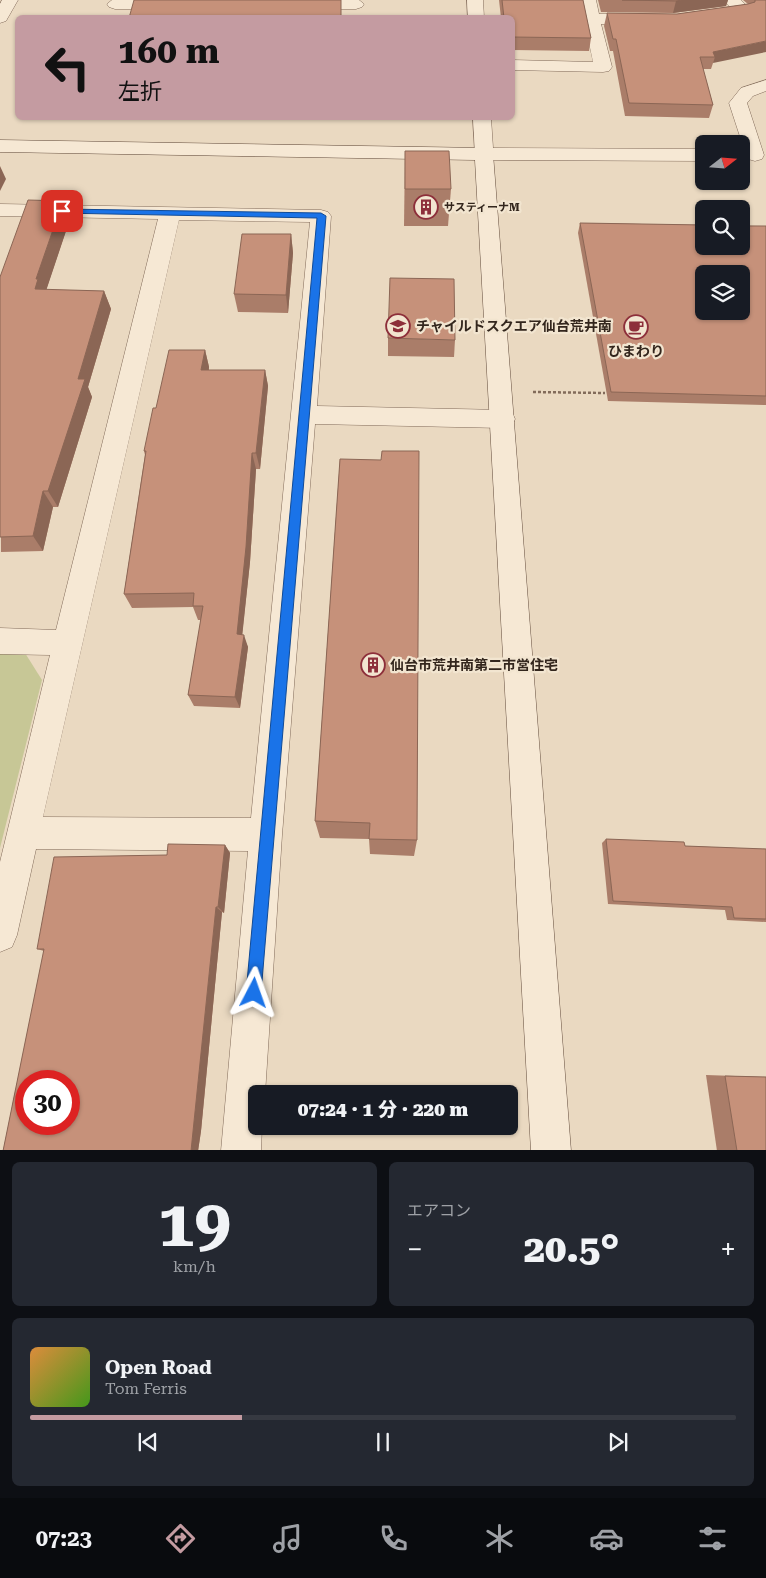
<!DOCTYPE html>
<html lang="ja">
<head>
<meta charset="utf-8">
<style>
  body { margin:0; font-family:"Roboto Serif","Noto Sans JP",serif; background:#242831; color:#f1f3f6; height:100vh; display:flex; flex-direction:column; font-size:19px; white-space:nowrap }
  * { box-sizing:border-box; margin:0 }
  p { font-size:16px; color:#9ea1a6 }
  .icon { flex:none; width:28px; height:28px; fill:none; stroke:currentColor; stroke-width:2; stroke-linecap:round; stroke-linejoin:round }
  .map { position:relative; height:1150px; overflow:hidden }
  .details { display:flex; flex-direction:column; gap:12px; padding:12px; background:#0d0f14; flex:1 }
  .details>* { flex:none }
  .guide { position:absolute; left:15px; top:15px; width:500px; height:105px; border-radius:8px; box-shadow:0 1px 4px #0004; background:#c49ba1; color:#111; overflow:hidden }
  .needle { width:32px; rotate:73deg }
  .fabs { position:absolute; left:695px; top:135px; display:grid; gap:10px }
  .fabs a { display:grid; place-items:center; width:55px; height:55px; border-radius:8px; background:#171b24; box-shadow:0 1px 4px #0004; font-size:25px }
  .speed { position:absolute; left:15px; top:1070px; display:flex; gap:10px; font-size:25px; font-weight:700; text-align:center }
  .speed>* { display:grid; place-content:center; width:65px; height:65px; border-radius:50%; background:#171b24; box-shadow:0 1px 4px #0004; line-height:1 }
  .speed .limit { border:8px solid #d22; background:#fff; color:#111 }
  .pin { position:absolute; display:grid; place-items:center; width:42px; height:42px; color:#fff; margin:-21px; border-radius:10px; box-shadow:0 2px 8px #0006 }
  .me { position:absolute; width:55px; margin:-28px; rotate:4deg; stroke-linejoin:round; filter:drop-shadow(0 0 4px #0008) }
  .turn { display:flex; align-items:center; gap:18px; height:105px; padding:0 20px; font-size:22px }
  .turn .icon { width:65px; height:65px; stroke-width:2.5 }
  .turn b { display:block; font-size:35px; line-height:42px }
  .big { font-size:38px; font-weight:800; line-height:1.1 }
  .details .widget { flex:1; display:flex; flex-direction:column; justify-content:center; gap:8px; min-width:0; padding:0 18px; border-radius:8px; background:#242831 }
  .details .dial { align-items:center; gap:0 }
  .dial b { font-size:65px; line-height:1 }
  .song { display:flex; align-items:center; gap:15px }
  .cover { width:60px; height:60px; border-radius:8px; background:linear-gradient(135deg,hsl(30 70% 55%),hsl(100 70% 35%)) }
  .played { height:5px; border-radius:2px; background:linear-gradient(90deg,#c49ba1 30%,#363941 30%) }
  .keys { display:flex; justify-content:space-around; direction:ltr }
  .heat { display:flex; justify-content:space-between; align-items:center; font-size:28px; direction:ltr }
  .details .tiles { flex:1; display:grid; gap:12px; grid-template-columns:1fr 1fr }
  .widget:last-child { grid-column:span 2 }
  .trip { position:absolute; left:248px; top:1085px; width:270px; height:50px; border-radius:8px; background:#171b24; box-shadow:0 1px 4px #0004; font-weight:800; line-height:50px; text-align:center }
  .dock { display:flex; height:80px; justify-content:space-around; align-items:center; background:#090b0e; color:#9ea1a6 }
  .dock .icon { width:35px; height:35px }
  .dock .active { color:#c49ba1 }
  .dock b { font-size:22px; color:#f1f3f6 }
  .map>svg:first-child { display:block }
  .green { fill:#c7c796 }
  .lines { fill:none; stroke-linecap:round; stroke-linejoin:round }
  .street-casing { stroke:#826b5a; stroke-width:1 }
  .secondary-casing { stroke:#644d3d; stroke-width:1 }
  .path { stroke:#826b5a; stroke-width:2.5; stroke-dasharray:3 2; stroke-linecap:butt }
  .street { fill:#f6e8d4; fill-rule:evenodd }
  .secondary { fill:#f6e8d4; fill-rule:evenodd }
  .wall { fill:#aa7d69 }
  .shaded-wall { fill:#8b6655 }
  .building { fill:#c6917a; stroke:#8b6655; fill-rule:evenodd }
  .route { fill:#1a73e8; stroke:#114b97 }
  .labels { text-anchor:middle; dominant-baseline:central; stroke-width:4.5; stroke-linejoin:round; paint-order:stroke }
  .far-poi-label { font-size:11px; font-weight:bold; fill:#33261d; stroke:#f2e5d0; text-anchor:start }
  .poi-label { font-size:14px; font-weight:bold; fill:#33261d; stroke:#f2e5d0; text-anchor:start }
</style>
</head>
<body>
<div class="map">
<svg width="766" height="1151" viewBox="0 0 766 1151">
  <rect width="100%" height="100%" fill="#ead9c1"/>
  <polygon class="green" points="0,652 25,653 42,680 0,848"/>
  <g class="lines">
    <g class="street-casing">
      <g id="street">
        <polygon points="2,0 18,0 6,21 0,23 0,4"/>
        <polygon points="172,0 177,4 175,7 169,9 115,9 109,7 107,4 112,0"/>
        <polygon points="359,0 364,4 362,7 356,9 305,9 299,7 297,4 302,0"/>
        <polygon points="467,0 483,0 484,18 468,18"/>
        <polygon points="580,0 596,0 599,14 642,14 648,16 650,19 648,22 642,24 601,24 612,67 609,71 603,72 512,70 512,60 593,62"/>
        <path d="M724,0h17l10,10 -2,3c-13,3 -29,7 -42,4l-2,-3 2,-3 23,-4z"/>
        <polygon points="766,80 766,91 753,96 747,103 764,155 762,159 755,161 748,159 746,155 729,103 741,88"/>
        <polygon points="473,118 491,118 493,148 704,149 704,161 484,160 477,158 475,154"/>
        <path d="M0,204l321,6 7,2 3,4 -14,190 186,4 9,2 3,7 -3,7 -9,2 -188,-4 -33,411 -17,259h-9v32h6l-1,25h-40l27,-300 -212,-2 -19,86 -5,12 -12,5v-90l50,-207 -50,-1v-26l56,2 102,-411 -158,-3zM179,220l131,2 -59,596 -208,-1z"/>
      </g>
    </g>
    <g class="secondary-casing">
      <polygon id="secondary" points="0,140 484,148 491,150 493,154 571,1151 531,1151 475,160 0,152"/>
    </g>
    <polyline class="path" points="533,392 605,393"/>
    <use href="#street" class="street"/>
    <use href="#secondary" class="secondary"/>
  </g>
  <g class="wall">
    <polygon points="499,0 583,0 591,38 589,51 512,50 512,18 501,18"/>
    <polygon points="598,0 728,0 726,6 673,13 601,12"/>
    <polygon points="743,0 766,0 713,63 711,69 703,69 713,105 709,118 625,116 613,51 610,51 604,26 607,13 677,14 748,4"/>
    <polygon points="405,151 451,189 448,226 404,226"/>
    <polygon points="63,201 70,219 46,290 104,291 111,309 88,387 92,397 58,507 53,507 43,551 1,552 0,277"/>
    <polygon points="580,223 766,226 766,405 608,401 578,233"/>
    <polygon points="291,234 293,253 288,313 238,312 234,294"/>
    <polygon points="388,338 455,340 454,357 388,356"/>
    <polygon points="205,350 209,367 209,370 265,370 268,386 260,469 256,469 250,562 242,635 248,647 240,708 194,706 188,695 201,620 198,620 193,607 132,608 124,594 145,455 144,451"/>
    <polygon points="340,459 417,840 414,856 370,854 369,839 320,838 315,821"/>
    <polygon points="606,839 685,846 766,849 766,922 727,920 725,910 608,904 602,843"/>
    <polygon points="225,845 230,853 224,913 222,912 201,1131 198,1151 3,1151 44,951 37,949 167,855"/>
    <polygon points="706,1075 766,1077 766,1151 717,1151"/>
  </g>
  <g class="shaded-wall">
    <polygon points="682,0 728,0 726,6 673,13 676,1"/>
    <polygon points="766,41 766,52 713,63 715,57 713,52"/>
    <polygon points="0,166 6,179 0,191"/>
    <polygon points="63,201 70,219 45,294 35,289 36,279"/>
    <polygon points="291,234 293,253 288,313 286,295"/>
    <polygon points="104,291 111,309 88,387 92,397 58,507 48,491 78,379"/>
    <polygon points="205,350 209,367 206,386 201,370"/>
    <polygon points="265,370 268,386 260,469 256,453"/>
    <polygon points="252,453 256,469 250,562 241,647 237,634"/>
    <polygon points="43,491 53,507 43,551 33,536"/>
    <polygon points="244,635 248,647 240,708 235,697"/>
    <polygon points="225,845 230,853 224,913 218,907"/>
    <polygon points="216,907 222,912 201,1131 198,1151 191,1151"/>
  </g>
  <g class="building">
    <polygon points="134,0 341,0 341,18 129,18"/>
    <polygon points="502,0 583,0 591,38 512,37 512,18 504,18"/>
    <polygon points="622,0 682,0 676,1"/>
    <polygon points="755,0 766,0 766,41 713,52 715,57 700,57 713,105 629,103 616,39 613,39 607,13 677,14 748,4 755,2"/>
    <polygon points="405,151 449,151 451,189 405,189"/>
    <polygon points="28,200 63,201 36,279 38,279 35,289 104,291 78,379 85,379 48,491 43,491 33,536 0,537 0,277"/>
    <path d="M580,223l124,2v21h37v-20h25v170l-155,-4zM704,274h37v37h-37z"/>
    <polygon points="242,234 291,234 286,295 234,294"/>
    <polygon points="390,278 454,279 455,340 388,338"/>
    <polygon points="169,350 205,350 201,370 265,370 256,453 252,453 246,547 237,634 244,635 235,697 188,695 203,606 193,606 194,593 124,594 146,451 144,451 153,408 156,408"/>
    <polygon points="382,451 419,451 417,840 369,839 370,823 315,821 340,459 381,460"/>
    <polygon points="606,839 684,842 685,846 766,849 766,919 734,918 732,907 613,901"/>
    <path d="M168,844l57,1 -7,62h-2l-25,244h-188l41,-202h-7l17,-92 113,-2zM26,1081h43v43h-43z"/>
    <polygon points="725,1076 766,1077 766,1151 737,1151"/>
  </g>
  <polygon class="route" points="62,209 321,213 326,216 261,993 259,998 254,1000 248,998 246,993 317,218 59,213 59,210"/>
  <defs>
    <g id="building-ring" transform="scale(1.25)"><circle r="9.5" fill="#f2e5d0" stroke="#8d2f3a" stroke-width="1.5"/><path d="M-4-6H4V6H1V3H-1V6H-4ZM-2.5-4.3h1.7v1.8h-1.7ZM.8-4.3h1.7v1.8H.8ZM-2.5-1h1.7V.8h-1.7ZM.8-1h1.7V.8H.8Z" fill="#8d2f3a"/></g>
    <g id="school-ring" transform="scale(1.25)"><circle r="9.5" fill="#f2e5d0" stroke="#8d2f3a" stroke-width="1.5"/><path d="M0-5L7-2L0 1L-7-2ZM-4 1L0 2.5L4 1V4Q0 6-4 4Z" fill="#8d2f3a"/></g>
    <g id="cafe-ring" transform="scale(1.25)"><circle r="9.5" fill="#f2e5d0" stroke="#8d2f3a" stroke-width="1.5"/><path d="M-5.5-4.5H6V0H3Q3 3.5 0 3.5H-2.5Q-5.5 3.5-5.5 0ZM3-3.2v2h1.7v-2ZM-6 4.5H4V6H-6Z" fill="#8d2f3a"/></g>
  </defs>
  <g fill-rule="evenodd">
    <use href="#building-ring" x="426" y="207"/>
    <use href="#school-ring" x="398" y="326"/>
    <use href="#cafe-ring" x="636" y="327"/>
    <use href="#building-ring" x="373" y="665"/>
  </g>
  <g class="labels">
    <g class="far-poi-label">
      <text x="444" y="207">サスティーナM</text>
    </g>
    <g class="poi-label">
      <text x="416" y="326">チャイルドスクエア仙台荒井南</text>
      <text x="636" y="351" text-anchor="middle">ひまわり</text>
      <text x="390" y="665">仙台市荒井南第二市営住宅</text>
    </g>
  </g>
</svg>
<div class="fabs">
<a><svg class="needle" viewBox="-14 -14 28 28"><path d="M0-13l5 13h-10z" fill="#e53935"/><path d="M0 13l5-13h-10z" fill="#9ea1a6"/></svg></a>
<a><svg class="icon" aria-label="search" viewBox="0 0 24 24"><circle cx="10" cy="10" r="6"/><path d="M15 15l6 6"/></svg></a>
<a><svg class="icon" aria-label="layers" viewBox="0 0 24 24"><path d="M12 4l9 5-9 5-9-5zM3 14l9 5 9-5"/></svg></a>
</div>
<div class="speed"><div class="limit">30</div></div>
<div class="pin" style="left:62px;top:211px;background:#d93025"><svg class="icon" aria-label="arrive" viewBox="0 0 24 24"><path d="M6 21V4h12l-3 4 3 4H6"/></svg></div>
<svg class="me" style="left:254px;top:993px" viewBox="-20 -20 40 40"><path d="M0-17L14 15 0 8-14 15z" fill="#1a73e8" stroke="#fff" stroke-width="4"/></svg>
<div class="trip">07:24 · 1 分 · 220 m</div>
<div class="guide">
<div class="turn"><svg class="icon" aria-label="left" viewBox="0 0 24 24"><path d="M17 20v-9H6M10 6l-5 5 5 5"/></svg><div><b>160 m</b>左折</div></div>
</div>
</div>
<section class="details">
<div class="tiles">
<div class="widget dial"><b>19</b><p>km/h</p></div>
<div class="widget"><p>エアコン</p>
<div class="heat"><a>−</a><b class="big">20.5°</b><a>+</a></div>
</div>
<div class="widget">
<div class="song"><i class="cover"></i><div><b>Open Road</b><p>Tom Ferris</p></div></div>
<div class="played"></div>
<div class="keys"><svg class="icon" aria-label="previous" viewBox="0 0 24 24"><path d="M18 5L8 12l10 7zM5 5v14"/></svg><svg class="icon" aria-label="pause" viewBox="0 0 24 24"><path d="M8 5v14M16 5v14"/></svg><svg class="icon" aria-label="next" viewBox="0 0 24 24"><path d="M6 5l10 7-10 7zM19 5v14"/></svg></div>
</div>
</div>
</section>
<nav class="dock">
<b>07:23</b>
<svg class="icon active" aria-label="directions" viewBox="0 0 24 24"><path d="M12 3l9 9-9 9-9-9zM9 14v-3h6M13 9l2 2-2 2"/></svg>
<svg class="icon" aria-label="music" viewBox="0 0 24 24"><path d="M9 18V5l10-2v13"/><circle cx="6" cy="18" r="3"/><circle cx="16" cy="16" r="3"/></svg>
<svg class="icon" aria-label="phone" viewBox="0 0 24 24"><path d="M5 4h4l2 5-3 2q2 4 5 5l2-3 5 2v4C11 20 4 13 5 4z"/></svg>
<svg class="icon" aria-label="climate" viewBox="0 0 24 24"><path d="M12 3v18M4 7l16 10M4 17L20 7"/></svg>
<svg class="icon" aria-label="car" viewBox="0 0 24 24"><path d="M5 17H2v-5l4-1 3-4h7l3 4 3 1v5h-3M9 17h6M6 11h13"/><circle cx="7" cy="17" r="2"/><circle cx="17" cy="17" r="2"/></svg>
<svg class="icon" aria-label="filters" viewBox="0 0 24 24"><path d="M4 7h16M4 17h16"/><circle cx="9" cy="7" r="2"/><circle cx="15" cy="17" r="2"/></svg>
</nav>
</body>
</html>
